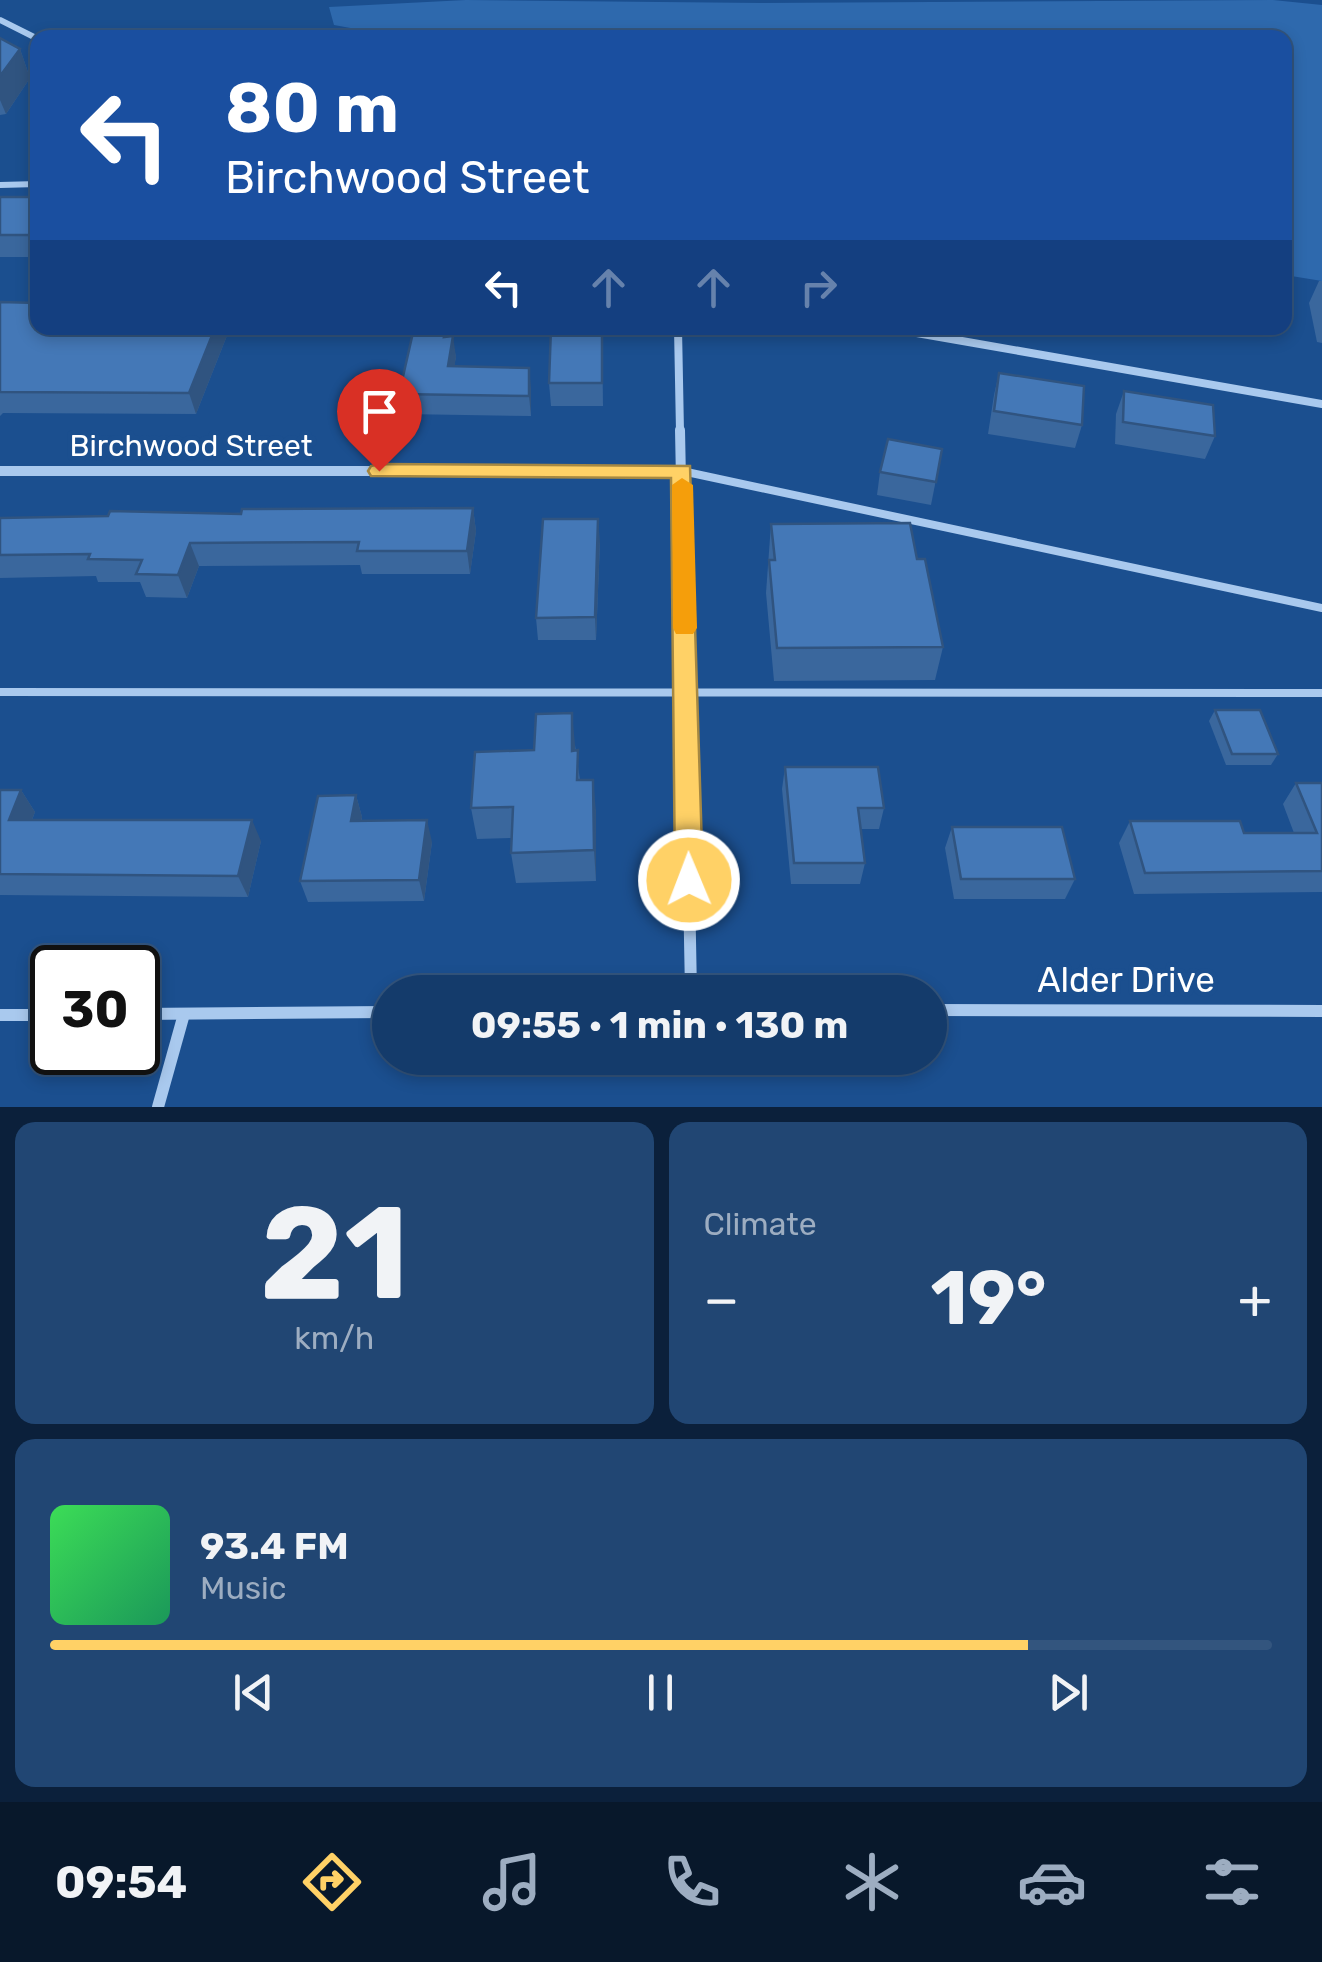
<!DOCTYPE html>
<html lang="en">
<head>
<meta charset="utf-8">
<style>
  body { margin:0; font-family:Rubik,sans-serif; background:#214673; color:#f1f3f6; height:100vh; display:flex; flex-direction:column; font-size:38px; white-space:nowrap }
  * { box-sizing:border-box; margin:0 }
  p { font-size:32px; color:#9dadc1 }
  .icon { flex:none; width:55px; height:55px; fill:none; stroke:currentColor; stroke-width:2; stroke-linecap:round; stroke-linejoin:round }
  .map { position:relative; height:1107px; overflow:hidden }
  .sheet { display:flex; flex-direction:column; gap:15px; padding:15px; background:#0b203b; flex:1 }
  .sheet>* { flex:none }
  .top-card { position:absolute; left:30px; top:30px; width:1262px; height:305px; border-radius:20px; box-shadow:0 5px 15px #0003,0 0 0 2px #33557e; background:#1a4fa0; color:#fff; overflow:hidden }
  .speed { position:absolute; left:30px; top:945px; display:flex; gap:20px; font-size:50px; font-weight:700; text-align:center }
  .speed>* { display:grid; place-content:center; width:130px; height:130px; border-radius:50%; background:#143b6b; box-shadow:0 5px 15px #0003,0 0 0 2px #33557e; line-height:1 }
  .speed .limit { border:5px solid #111; border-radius:15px; background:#fff; color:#111 }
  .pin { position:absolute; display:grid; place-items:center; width:85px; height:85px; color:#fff; margin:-102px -42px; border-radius:50% 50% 50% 0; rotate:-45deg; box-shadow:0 0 10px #0007 }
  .pin .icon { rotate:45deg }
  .me { position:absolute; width:110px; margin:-55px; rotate:359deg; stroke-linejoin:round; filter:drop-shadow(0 0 8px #0008) }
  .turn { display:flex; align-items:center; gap:35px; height:210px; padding:0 30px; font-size:45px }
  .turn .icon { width:130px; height:130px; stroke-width:2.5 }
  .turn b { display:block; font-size:70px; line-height:85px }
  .lanes { display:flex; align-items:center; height:95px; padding:0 30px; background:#0003; justify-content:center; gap:50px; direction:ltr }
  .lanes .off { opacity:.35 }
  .big { font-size:75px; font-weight:700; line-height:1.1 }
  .sheet .widget { flex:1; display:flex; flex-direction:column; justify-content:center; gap:15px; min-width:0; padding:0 35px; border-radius:20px; background:#214673 }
  .sheet .dial { align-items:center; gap:0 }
  .dial b { font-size:130px; line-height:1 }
  .song { display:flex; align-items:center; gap:30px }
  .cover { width:120px; height:120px; border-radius:15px; background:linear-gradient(135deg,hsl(130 70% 55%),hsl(150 70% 35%)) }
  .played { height:10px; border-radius:5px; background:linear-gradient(90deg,#ffd166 80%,#33557e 80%) }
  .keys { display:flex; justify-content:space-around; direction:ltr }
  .heat { display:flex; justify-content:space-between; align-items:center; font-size:55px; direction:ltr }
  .sheet .tiles { flex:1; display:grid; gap:15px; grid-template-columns:1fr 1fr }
  .widget:last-child { grid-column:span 2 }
  .trip { position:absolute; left:372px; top:975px; width:575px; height:100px; border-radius:50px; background:#143b6b; box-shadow:0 5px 15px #0003,0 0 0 2px #33557e; font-weight:700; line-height:100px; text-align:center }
  .tab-bar { display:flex; height:160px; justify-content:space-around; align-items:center; background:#08182b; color:#9dadc1 }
  .tab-bar .icon { width:70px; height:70px }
  .tab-bar .selected { color:#ffd166 }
  .tab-bar b { font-size:45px; color:#f1f3f6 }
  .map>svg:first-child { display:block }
  .green { fill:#2e69ad }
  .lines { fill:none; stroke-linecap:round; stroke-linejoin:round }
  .service { stroke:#a9c9ee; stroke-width:8 }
  .minor-far3 { stroke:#a9c9ee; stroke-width:6 }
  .minor-far2 { stroke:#a9c9ee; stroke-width:8 }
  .minor-far1 { stroke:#a9c9ee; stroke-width:10 }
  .minor { stroke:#a9c9ee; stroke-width:12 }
  .wall { fill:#3a679d }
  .shaded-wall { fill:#305480 }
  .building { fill:#4478b7; stroke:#305480; stroke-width:2.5 }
  .route { fill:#ffd166; stroke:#a68842; stroke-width:2.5 }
  .slow { fill:#f59e0b }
  .labels { text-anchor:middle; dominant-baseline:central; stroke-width:10; stroke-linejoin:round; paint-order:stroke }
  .street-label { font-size:30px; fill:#fff; stroke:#1b4f8f }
  .near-street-label { font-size:35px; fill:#fff; stroke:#1b4f8f }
</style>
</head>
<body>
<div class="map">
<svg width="1322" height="1107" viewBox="0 0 1322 1107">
  <rect width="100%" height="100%" fill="#1b4f8f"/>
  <polygon class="green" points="466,0 761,3 1273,0 1322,5 1322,281 1285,275 1285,38 405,38 334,25 329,7"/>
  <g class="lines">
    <g class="service">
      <polyline points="682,471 1322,608"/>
      <polyline points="0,692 1322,693"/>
    </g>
    <g class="minor-far3">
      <polyline points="0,20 38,39"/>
      <polyline points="0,185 38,184"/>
    </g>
    <g class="minor-far2">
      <polyline points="678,328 680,432"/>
      <polyline points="888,328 1322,404"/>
    </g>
    <g class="minor-far1">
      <polyline points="680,430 686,732"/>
      <polyline points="0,471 682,471"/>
    </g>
    <g class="minor">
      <polyline points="686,730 691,992"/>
      <polyline points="930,1010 1322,1011"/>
      <polyline points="138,1014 390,1012"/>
      <polyline points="0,1015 52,1015"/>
      <polyline points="158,1107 184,1014"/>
    </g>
  </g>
  <g class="wall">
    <polygon points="0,38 20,49 30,78 6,114 0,115"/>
    <rect x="0" y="197" width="38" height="60"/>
    <polygon points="1319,281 1322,281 1322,343 1317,342 1309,303"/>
    <polygon points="0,302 38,328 230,328 196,414 3,413 0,416"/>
    <polygon points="414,328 453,328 451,336 456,357 454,366 531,388 531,416 403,414 399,394"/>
    <polygon points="602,328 603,406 551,406 549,383"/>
    <polygon points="1196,328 1251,328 1247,337 1196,331"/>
    <polygon points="999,373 1082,425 1075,448 988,434 994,395"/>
    <polygon points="1124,391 1215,436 1205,459 1115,444 1116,414"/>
    <polygon points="942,449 931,505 877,495 880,472"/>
    <polygon points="473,508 476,531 470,574 362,574 360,565 199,566 187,598 146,597 140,582 98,582 96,576 0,578 0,518"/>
    <polygon points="771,524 917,559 943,647 935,680 774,681 766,593"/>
    <polygon points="600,542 596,640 538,640 536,618"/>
    <polygon points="1215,710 1278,754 1271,765 1226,765 1209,721"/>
    <polygon points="575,745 580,780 596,811 596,881 516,883 511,853 511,838 477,839 471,808 534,750"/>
    <polygon points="785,767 884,808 879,829 861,829 865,863 860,884 791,884 782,789"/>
    <polygon points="1296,783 1322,783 1322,892 1134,894 1119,843 1130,821 1244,833 1294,833 1283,804"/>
    <polygon points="0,790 21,790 35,812 32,820 261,841 248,897 0,895"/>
    <polygon points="356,795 362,817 362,821 432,842 424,901 308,902 300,881"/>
    <polygon points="952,827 1075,879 1065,899 954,899 945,848"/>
  </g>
  <g class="shaded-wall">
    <polygon points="20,49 30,78 6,114 0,100 0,76"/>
    <polygon points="215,328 230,328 196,414 189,393"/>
    <polygon points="446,328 453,328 447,357 444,337"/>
    <polygon points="453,336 456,357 451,387 448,366"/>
    <polygon points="529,368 531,388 531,416 529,396"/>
    <polygon points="473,508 476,531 470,574 467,551"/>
    <polygon points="598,519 600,542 596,640 595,617"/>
    <polygon points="190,543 199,566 187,598 178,575"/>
    <polygon points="572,713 575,745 574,782 572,751"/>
    <polygon points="593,780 596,811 596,881 594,850"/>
    <polygon points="21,790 35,812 23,842 9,820"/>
    <polygon points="356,795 362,817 358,842 351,821"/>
    <polygon points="252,820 261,841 248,897 238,876"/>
    <polygon points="427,820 432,842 424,901 419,880"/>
  </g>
  <g class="building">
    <polygon points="0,38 20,49 0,76"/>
    <rect x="0" y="197" width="38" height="38"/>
    <polygon points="0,302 38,303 38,328 215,328 189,393 0,392"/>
    <polygon points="414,328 446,328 444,337 453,336 448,366 529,368 529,396 399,394"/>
    <polygon points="551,328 602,328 602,383 549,383"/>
    <polygon points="999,373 1084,386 1082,425 994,411"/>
    <polygon points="1124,391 1213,405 1215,436 1123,422"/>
    <polygon points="888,439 942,449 936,482 880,472"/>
    <polygon points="473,508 467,551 357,551 359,542 190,543 178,575 136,574 142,560 88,559 90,554 0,555 0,518 108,516 110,511 241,514 242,509"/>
    <polygon points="543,519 598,519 595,617 536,618"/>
    <polygon points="910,523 917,559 925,559 943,647 777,648 769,560 775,560 771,524"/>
    <polygon points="1215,710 1260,710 1278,754 1232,754"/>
    <polygon points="572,713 572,751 578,750 577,780 593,780 594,850 511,853 513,807 471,808 475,752 534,750 536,714"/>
    <polygon points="785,767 878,767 884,808 858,808 865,863 794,863"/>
    <polygon points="1296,783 1322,783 1322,871 1145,873 1130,821 1240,821 1244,833 1317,833"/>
    <polygon points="0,790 21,790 9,820 252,820 238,876 0,874"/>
    <polygon points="356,795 351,821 427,820 419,880 300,881 318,796"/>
    <polygon points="952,827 1062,827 1075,879 961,879"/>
  </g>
  <polygon class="route" points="379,464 690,466 703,880 699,889 689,892 679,889 675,880 671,478 371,476 368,471 371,466"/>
  <polygon class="slow" points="682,478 693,485 697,628 693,634 676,634 673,628 672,485"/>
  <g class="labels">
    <g class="street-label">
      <text x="191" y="446">Birchwood Street</text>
    </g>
    <g class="near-street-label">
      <text x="1126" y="980">Alder Drive</text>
    </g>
  </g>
</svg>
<div class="speed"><div class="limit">30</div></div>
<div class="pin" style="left:379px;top:471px;background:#d93025"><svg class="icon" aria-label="arrive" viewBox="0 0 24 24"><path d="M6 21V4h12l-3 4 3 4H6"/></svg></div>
<svg class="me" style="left:689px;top:880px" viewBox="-20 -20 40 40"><circle r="17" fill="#ffd166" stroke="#fff" stroke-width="3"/><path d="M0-11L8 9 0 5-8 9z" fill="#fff"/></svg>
<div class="trip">09:55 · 1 min · 130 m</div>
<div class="top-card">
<div class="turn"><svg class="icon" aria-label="left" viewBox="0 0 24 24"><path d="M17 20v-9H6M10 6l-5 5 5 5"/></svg><div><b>80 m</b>Birchwood Street</div></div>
<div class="lanes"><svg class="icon" aria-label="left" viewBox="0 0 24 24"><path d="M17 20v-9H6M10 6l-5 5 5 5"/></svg><svg class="icon off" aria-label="ahead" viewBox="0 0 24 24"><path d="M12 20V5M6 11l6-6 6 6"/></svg><svg class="icon off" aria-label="ahead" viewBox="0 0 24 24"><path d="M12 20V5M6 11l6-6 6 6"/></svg><svg class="icon off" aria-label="right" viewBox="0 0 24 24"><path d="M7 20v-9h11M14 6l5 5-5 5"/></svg></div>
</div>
</div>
<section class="sheet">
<div class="tiles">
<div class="widget dial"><b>21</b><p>km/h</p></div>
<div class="widget"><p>Climate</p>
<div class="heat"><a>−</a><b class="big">19°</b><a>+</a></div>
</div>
<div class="widget">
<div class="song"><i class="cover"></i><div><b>93.4 FM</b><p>Music</p></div></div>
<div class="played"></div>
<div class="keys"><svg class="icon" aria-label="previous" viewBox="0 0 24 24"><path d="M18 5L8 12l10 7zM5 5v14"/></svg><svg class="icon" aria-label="pause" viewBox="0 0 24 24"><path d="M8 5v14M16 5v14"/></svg><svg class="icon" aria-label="next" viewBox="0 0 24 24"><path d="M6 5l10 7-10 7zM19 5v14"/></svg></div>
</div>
</div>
</section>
<nav class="tab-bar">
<b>09:54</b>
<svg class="icon selected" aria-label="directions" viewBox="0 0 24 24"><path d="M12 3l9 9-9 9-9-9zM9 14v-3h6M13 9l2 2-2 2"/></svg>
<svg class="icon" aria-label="music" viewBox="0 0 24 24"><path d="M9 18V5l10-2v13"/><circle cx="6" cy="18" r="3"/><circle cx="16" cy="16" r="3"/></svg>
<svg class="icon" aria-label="phone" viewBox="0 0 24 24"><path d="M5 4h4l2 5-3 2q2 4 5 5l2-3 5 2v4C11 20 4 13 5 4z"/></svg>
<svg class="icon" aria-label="climate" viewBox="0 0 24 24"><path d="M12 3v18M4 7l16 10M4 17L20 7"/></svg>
<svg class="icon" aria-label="car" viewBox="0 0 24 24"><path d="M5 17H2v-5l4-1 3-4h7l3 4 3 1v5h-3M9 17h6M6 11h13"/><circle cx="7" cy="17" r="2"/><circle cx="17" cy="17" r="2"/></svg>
<svg class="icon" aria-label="filters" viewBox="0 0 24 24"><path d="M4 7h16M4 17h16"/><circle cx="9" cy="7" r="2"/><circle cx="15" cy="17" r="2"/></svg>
</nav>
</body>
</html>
